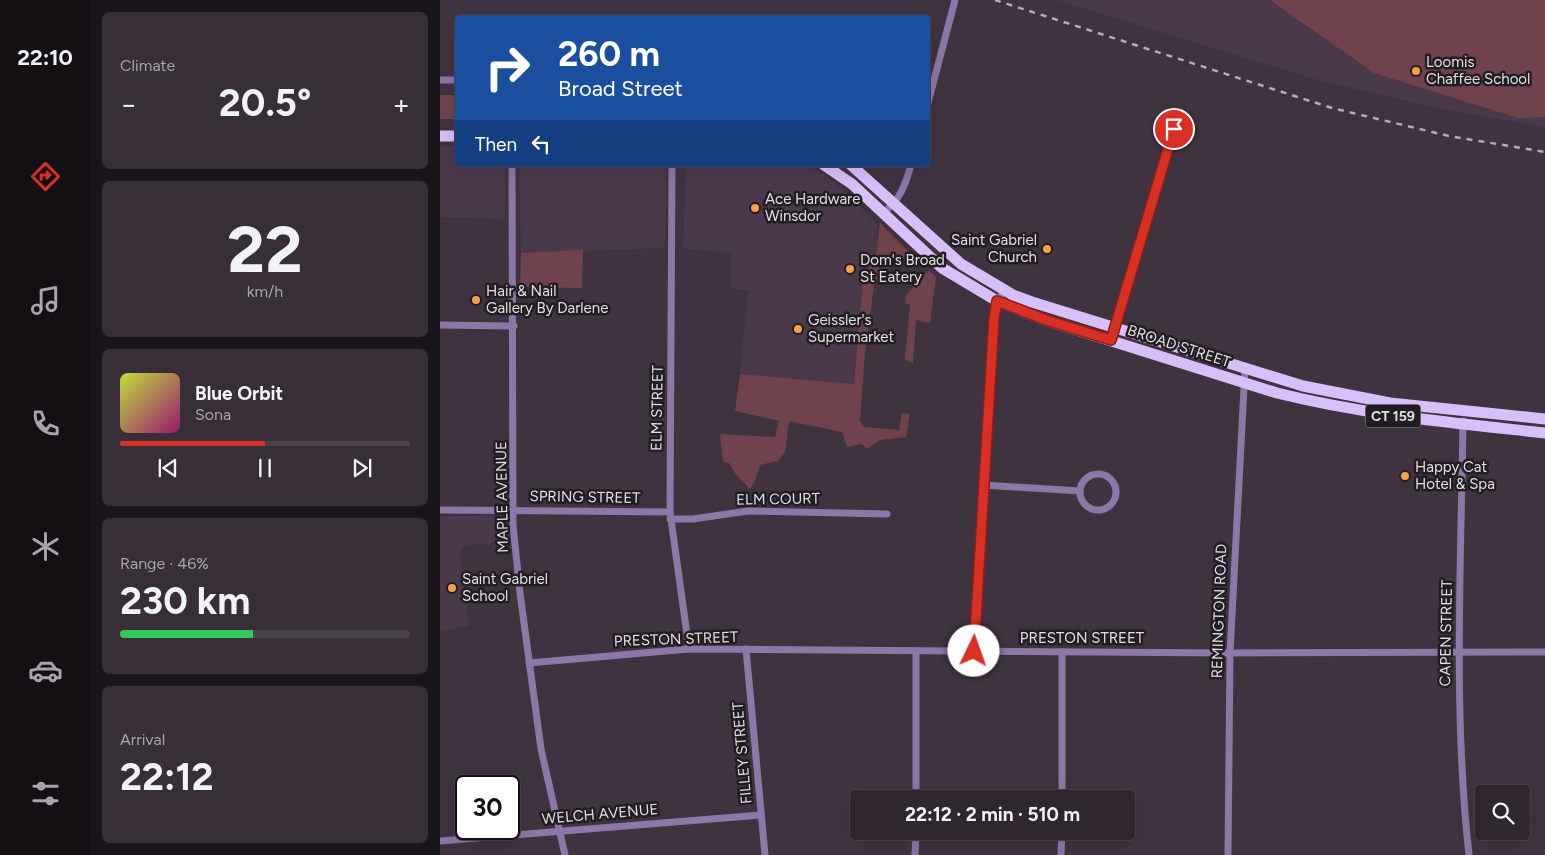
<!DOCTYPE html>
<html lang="en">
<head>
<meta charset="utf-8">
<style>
  body { margin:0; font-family:Figtree,sans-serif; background:#372e37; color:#f1f3f6; height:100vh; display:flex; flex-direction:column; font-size:19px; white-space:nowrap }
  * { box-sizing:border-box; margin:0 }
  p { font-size:16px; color:#a7a5aa }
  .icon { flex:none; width:28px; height:28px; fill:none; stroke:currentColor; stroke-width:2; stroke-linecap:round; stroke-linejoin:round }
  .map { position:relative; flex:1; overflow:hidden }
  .side { display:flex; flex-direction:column; gap:12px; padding:12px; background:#1a151a; width:350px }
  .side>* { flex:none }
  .banner { position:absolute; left:15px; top:15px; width:475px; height:152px; border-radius:5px; box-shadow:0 5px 20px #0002,0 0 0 1px #4a434b; background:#1a4fa0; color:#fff; overflow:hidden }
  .buttons { position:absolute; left:1035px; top:785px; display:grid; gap:10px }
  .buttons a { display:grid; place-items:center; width:55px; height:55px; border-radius:5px; background:#2f262f; box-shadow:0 5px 20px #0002,0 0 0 1px #4a434b; font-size:25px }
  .speed { position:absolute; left:15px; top:775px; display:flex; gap:10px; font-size:25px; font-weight:700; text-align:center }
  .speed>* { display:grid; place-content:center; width:65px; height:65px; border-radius:50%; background:#2f262f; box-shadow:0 5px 20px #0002,0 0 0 1px #4a434b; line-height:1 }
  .speed .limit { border:2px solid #111; border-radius:8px; background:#fff; color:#111 }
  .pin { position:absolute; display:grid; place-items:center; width:42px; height:42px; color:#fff; margin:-21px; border:2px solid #fff; border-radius:50%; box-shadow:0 1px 5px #0007 }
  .me { position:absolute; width:55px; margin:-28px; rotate:3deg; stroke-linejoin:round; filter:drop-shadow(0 0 4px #0008) }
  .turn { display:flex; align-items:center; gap:18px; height:105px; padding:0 20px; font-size:22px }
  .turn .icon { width:65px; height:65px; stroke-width:2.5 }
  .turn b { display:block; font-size:35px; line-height:42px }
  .then { display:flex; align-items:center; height:48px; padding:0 20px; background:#0003; gap:10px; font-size:19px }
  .big { font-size:38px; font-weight:700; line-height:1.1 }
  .side .widget { flex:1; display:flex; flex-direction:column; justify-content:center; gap:8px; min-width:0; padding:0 18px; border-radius:8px; background:#372e37 }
  .side .dial { align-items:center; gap:0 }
  .dial b { font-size:65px; line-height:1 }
  .song { display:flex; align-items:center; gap:15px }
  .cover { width:60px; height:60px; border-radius:8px; background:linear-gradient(135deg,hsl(70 70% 55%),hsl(320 70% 35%)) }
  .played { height:5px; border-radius:2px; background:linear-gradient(90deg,#d93025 50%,#4a434b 50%) }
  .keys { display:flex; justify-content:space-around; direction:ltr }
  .heat { display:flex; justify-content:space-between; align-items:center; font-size:28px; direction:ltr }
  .charge { height:8px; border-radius:4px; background:linear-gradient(90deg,#34c759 46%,#4a434b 0) }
  .trip { position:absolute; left:410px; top:790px; width:285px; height:50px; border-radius:5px; background:#2f262f; box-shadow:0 5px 20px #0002,0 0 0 1px #4a434b; font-weight:700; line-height:50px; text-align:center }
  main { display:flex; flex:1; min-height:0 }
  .menu { display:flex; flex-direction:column; width:90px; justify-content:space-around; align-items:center; background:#130f13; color:#a7a5aa }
  .menu .icon { width:35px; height:35px }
  .menu .selected { color:#d93025 }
  .menu b { font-size:22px; color:#f1f3f6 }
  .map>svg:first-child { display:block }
  .built { fill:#4a394a }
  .green { fill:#70424d }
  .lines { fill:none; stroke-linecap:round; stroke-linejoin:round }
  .street { stroke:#8c77a8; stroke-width:7 }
  .primary { stroke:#d9bffa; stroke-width:11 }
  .rail { stroke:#b5adb5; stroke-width:2.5; stroke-dasharray:6 6; stroke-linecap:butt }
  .route-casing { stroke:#8d1f18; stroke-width:12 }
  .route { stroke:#d93025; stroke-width:9 }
  .poi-dot { fill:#f4a344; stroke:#221d23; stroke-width:2 }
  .labels { text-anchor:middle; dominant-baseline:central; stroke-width:5; stroke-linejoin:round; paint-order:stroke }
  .shield { fill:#221d23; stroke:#a9a3a9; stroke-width:1 }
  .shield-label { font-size:14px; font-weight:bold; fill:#e3dce3 }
  .poi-label { font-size:15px; fill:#e3dce3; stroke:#221d23; text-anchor:start }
  .street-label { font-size:15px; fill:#e3dce3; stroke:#221d23 }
</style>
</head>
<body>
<main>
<nav class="menu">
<b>22:10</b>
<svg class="icon selected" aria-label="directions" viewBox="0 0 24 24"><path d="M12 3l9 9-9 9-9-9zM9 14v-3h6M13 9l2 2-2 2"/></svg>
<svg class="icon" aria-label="music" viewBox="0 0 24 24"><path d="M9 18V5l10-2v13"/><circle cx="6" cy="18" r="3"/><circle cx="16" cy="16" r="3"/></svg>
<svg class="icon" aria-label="phone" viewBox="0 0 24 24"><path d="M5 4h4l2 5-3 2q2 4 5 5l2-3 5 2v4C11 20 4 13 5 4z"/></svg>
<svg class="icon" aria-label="climate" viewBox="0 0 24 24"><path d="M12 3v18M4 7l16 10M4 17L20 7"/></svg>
<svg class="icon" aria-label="car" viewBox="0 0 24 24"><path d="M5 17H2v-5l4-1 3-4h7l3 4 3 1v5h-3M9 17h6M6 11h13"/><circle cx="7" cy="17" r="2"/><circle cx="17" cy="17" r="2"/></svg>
<svg class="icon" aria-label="filters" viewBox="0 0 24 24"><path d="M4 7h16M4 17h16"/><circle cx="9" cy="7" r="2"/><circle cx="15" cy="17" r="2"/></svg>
</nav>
<section class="side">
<div class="widget"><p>Climate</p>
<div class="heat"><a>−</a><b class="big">20.5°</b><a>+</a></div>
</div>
<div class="widget dial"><b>22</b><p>km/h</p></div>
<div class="widget">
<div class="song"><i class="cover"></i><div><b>Blue Orbit</b><p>Sona</p></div></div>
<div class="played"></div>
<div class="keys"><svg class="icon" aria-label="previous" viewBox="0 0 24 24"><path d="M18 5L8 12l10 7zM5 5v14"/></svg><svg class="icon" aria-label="pause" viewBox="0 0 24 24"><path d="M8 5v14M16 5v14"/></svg><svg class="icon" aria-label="next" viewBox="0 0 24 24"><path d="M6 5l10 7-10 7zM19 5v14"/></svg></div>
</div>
<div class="widget"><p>Range · 46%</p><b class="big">230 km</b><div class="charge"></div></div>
<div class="widget"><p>Arrival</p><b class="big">22:12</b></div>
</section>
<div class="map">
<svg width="1105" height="855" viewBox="0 0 1105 855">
  <rect width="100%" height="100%" fill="#3f333f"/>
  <g class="built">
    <polygon points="617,0 1105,0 1105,127 1016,112 881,81"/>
    <polygon points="0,147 17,147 18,165 66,165 65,219 0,217"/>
    <polygon points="79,165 227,165 225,248 81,253"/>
    <polygon points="246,165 362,165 376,170 398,185 438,225 436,254 423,280 414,384 300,374 308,290 291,289 291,252 243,249"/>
    <polygon points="0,516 64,516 66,519 68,542 25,545 20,552 29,625 0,632"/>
  </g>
  <g class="green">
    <polygon points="830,0 1105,0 1105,117 1078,118 934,73"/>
    <rect x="0" y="95" width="17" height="24"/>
    <polygon points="440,223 471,254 467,260 459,257 434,286 425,352 420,421 424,427 459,430 462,413 470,414 466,437 440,440 427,449 422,444 407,447 402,432 349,421 345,452 338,461 320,465 315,481 310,489 294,472 289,463 283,461 280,434 335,437 339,421 295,411 300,374 414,384 423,280 436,254"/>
    <polygon points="143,250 142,288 80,287 81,253"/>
    <polygon points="489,270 496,277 490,323 476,320 473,363 465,360 470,304 465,304 466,295"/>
  </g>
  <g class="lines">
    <g class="street">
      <polyline points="0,80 18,80"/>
      <polyline points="488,103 515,0"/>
      <polyline points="72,165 73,525 80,593 101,749 125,855"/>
      <polyline points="232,165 230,512 249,649"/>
      <path d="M442,214c18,-14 23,-28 29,-49"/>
      <polyline points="0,325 74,326"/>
      <polyline points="671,340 734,129"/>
      <path d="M1023,421c-2,145 -10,290 6,434"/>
      <circle cx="658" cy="492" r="18"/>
      <polyline points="542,485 640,491"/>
      <polyline points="0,510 230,512"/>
      <polyline points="230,519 253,519 308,511 447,514"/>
      <polyline points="306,649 325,855"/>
      <polyline points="534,651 554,318 563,289"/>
      <polyline points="89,663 249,649 790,653 1105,652"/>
      <polyline points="476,799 476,651"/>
      <polyline points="622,799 622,652"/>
      <polyline points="0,841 321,815"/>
      <polyline points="475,855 476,831"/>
      <polyline points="621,855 622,831"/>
      <polyline points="788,855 790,653 805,369"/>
    </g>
    <g class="primary">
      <polyline points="0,136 18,136"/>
      <path d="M384,165l28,19 90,84 55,33 48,19 232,73c88,22 178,30 268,40"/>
      <polyline points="411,165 521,264 573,295 592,302 863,386 950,403 1105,419"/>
    </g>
    <polyline class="rail" points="555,0 892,108 1009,136 1105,152"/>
  </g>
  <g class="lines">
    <g class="route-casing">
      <polyline id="route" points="534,651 554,318 557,301 606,320 671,340 734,129"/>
    </g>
    <use href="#route" class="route"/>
  </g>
  <g class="poi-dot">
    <circle cx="976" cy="71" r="5"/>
    <circle cx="315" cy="208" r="5"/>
    <circle cx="607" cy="249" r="5"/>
    <circle cx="410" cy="269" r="5"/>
    <circle cx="36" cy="300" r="5"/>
    <circle cx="358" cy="329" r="5"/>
    <circle cx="965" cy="476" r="5"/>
    <circle cx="12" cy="588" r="5"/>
  </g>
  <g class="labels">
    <rect class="shield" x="925.5" y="404.5" width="55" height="23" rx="4"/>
    <g class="shield-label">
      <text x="953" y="416">CT 159</text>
    </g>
    <g class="poi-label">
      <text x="986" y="62">Loomis<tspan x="986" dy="17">Chaffee School</tspan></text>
      <text x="325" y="199">Ace Hardware<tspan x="325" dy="17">Winsdor</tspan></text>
      <text x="597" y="240" text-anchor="end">Saint Gabriel<tspan x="597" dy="17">Church</tspan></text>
      <text x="420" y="260">Dom's Broad<tspan x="420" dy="17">St Eatery</tspan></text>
      <text x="46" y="291">Hair &amp; Nail<tspan x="46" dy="17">Gallery By Darlene</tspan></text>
      <text x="368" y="320">Geissler's<tspan x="368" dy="17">Supermarket</tspan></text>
      <text x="975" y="467">Happy Cat<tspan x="975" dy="17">Hotel &amp; Spa</tspan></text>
      <text x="22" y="579">Saint Gabriel<tspan x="22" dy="17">School</tspan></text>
    </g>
    <g class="street-label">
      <text transform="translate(739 346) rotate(18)">BROAD STREET</text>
      <text transform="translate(217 408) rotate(-89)">ELM STREET</text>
      <text transform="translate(62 497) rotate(-91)">MAPLE AVENUE</text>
      <text transform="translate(145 497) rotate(1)">SPRING STREET</text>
      <text transform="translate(338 499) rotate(-1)">ELM COURT</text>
      <text transform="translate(779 611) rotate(-88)">REMINGTON ROAD</text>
      <text transform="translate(1006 633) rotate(-89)">CAPEN STREET</text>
      <text x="642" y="638">PRESTON STREET</text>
      <text transform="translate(236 639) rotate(-2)">PRESTON STREET</text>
      <text transform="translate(302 753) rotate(-95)">FILLEY STREET</text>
      <text transform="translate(160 814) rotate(-5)">WELCH AVENUE</text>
    </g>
  </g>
</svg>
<div class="buttons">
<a><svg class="icon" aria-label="search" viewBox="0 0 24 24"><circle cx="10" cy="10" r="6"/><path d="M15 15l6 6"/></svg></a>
</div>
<div class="speed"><div class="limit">30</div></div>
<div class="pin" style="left:734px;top:129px;background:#d93025"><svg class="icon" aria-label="arrive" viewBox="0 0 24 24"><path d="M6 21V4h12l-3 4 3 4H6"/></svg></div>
<svg class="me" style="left:534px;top:651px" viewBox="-20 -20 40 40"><circle r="19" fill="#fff"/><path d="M0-13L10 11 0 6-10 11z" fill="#d93025"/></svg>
<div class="trip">22:12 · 2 min · 510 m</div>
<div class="banner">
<div class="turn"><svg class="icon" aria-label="right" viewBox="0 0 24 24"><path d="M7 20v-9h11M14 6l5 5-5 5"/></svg><div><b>260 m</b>Broad Street</div></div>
<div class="then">Then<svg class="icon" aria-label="left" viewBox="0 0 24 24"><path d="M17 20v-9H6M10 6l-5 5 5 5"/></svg></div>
</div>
</div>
</main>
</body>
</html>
